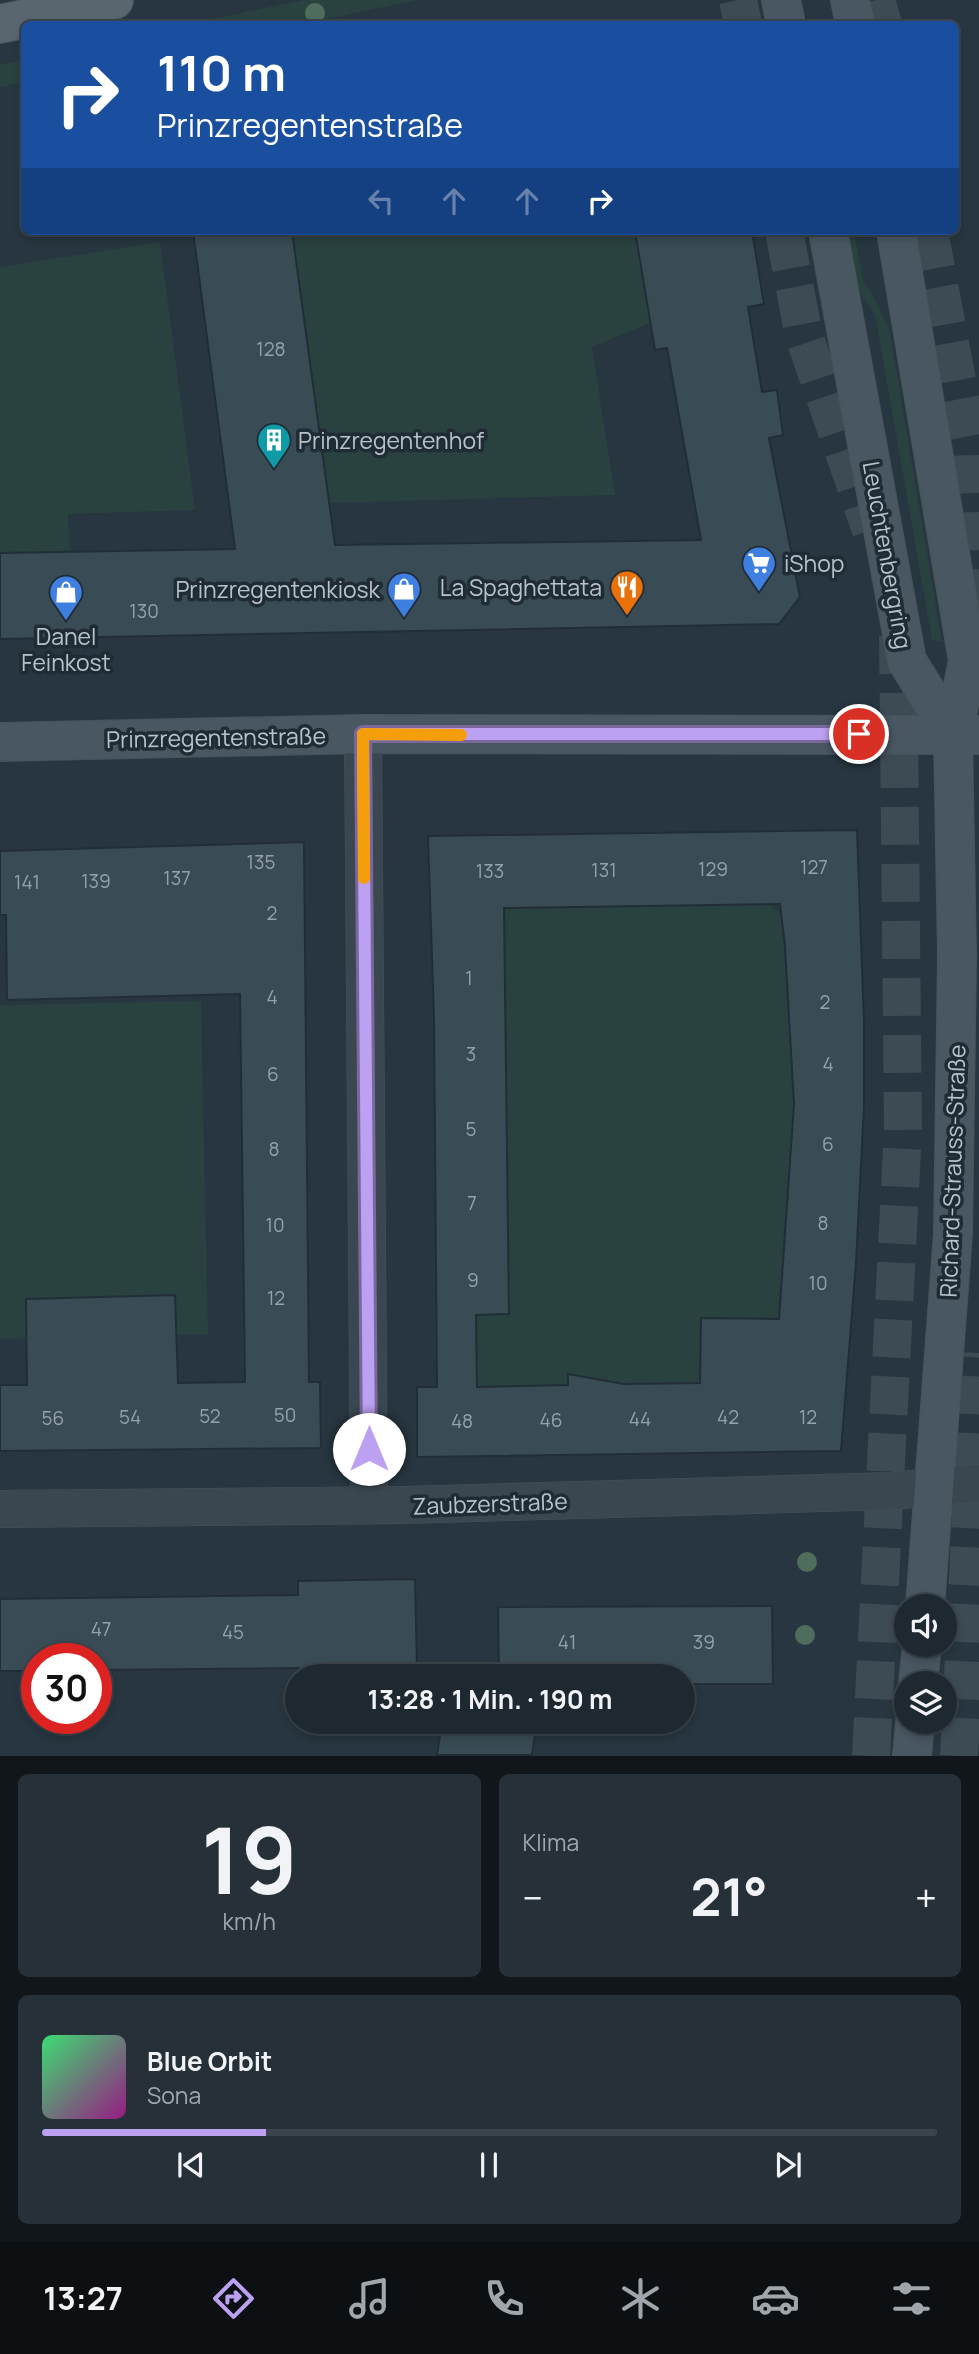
<!DOCTYPE html>
<html lang="de">
<head>
<meta charset="utf-8">
<style>
  body { margin:0; font-family:Manrope,sans-serif; background:#253038; color:#f1f3f6; height:100vh; display:flex; flex-direction:column; font-size:26px; white-space:nowrap }
  * { box-sizing:border-box; margin:0 }
  p { font-size:23px; color:#a0a6ab }
  .icon { flex:none; width:38px; height:38px; fill:none; stroke:currentColor; stroke-width:2; stroke-linecap:round; stroke-linejoin:round }
  .map { position:relative; height:1756px; overflow:hidden }
  .details { display:flex; flex-direction:column; gap:18px; padding:18px; background:#10161a; flex:1 }
  .details>* { flex:none }
  .guide { position:absolute; left:21px; top:21px; width:938px; height:214px; border-radius:10px; box-shadow:0 4px 10px #0003,0 0 0 2px #3b444c; background:#1a4fa0; color:#fff; overflow:hidden }
  .buttons { position:absolute; left:894px; top:1594px; display:grid; gap:14px }
  .buttons a { display:grid; place-items:center; width:63px; height:63px; border-radius:50%; background:#1d2830; box-shadow:0 4px 10px #0003,0 0 0 2px #3b444c; font-size:35px }
  .speed { position:absolute; left:21px; top:1643px; display:flex; gap:14px; font-size:35px; font-weight:700; text-align:center }
  .speed>* { display:grid; place-content:center; width:91px; height:91px; border-radius:50%; background:#1d2830; box-shadow:0 4px 10px #0003,0 0 0 2px #3b444c; line-height:1 }
  .speed .limit { border:10px solid #d22; background:#fff; color:#111 }
  .pin { position:absolute; display:grid; place-items:center; width:60px; height:60px; color:#fff; margin:-30px; border:4px solid #fff; border-radius:50%; box-shadow:0 2px 7px #0007 }
  .me { position:absolute; width:77px; margin:-38px; rotate:0deg; stroke-linejoin:round; filter:drop-shadow(0 0 5px #0008) }
  .turn { display:flex; align-items:center; gap:24px; height:147px; padding:0 21px; font-size:32px }
  .turn .icon { width:91px; height:91px; stroke-width:2.5 }
  .turn b { display:block; font-size:49px; line-height:60px }
  .lanes { display:flex; align-items:center; height:66px; padding:0 21px; background:#0003; justify-content:center; gap:35px; direction:ltr }
  .lanes .off { opacity:.35 }
  .big { font-size:52px; font-weight:700; line-height:1.1 }
  .details .card { flex:1; display:flex; flex-direction:column; justify-content:center; gap:10px; min-width:0; padding:0 24px; border-radius:10px; background:#253038 }
  .details .dial { align-items:center; gap:0 }
  .dial b { font-size:91px; line-height:1 }
  .song { display:flex; align-items:center; gap:21px }
  .cover { width:84px; height:84px; border-radius:10px; background:linear-gradient(135deg,hsl(140 70% 55%),hsl(310 70% 35%)) }
  .played { height:7px; border-radius:4px; background:linear-gradient(90deg,#bca0f2 25%,#3b444c 25%) }
  .keys { display:flex; justify-content:space-around; direction:ltr }
  .heat { display:flex; justify-content:space-between; align-items:center; font-size:38px; direction:ltr }
  .details .tiles { flex:1; display:grid; gap:18px; grid-template-columns:1fr 1fr }
  .card:last-child { grid-column:span 2 }
  .trip { position:absolute; left:285px; top:1664px; width:410px; height:70px; border-radius:35px; background:#1d2830; box-shadow:0 4px 10px #0003,0 0 0 2px #3b444c; font-weight:700; line-height:70px; text-align:center }
  .menu { display:flex; height:112px; justify-content:space-around; align-items:center; background:#0c1013; color:#a0a6ab }
  .menu .icon { width:49px; height:49px }
  .menu .current { color:#bca0f2 }
  .menu b { font-size:32px; color:#f1f3f6 }
  .map>svg:first-child { display:block }
  .green { fill:#29413f }
  .building { fill:#394b55; stroke:#222e37; stroke-width:2; fill-rule:evenodd }
  .lines { fill:none; stroke-linecap:round; stroke-linejoin:round }
  .highway-tunnel { stroke:#3d4b55; stroke-width:38; stroke-dasharray:38 19; stroke-linecap:butt }
  .street-casing { stroke:#47535c; stroke-width:38 }
  .secondary-casing { stroke:#47535c; stroke-width:40 }
  .primary-casing { stroke:#47535c; stroke-width:40 }
  .street { stroke:#3b4750; stroke-width:37 }
  .secondary { stroke:#495762; stroke-width:38 }
  .primary { stroke:#596670; stroke-width:38 }
  .tree { fill:#4f6d5c }
  .route-casing { stroke:#7a689d; stroke-width:18 }
  .route { stroke:#bca0f2; stroke-width:12 }
  .slow { stroke:#f59e0b; stroke-width:12 }
  .labels { text-anchor:middle; dominant-baseline:central; stroke-width:7; stroke-linejoin:round; paint-order:stroke }
  .number-label { font-size:19px; fill:#96a2ab }
  .poi-label { font-size:23px; fill:#b7c2ca; stroke:#202c35; text-anchor:start }
  .street-label { font-size:23px; fill:#b7c2ca; stroke:#202c35 }
</style>
</head>
<body>
<div class="map">
<svg width="979" height="1756" viewBox="0 0 979 1756">
  <rect width="100%" height="100%" fill="#273640"/>
  <g class="green">
    <polygon points="303,0 418,0 301,24 188,24"/>
    <polygon points="24,59 24,82 0,87 0,65"/>
    <polygon points="292,231 635,231 650,323 592,347 615,495 328,503"/>
    <polygon points="846,231 854,231 863,280 878,305 890,332 942,642 932,640 875,315 859,291"/>
    <polygon points="160,242 195,510 68,514 70,551 0,553 0,267"/>
    <polygon points="769,904 782,916 794,1104 774,1383 477,1386 475,1315 509,1314 505,908"/>
    <polygon points="201,1001 208,1334 0,1339 0,1005"/>
  </g>
  <g class="building">
    <polygon points="193,231 292,231 335,545 701,540 667,348 655,350 635,231 752,231 764,304 748,307 762,392 777,390 783,435 769,438 800,597 779,624 0,639 0,553 235,549"/>
    <path d="M857,830l7,191v85l-8,157 -15,188 -424,6v-70h20l-3,-368 -6,-183zM780,904l5,43 9,157 -15,215 -78,-1 -1,65 -76,1 -56,-10v11l-91,2 -1,-72 33,-1 -5,-406z"/>
    <polygon points="304,842 309,1382 320,1382 321,1448 0,1451 0,1385 27,1385 26,1299 175,1295 178,1383 245,1382 240,994 7,1000 6,915 0,915 0,851"/>
    <polygon points="415,1579 417,1669 346,1669 347,1676 299,1676 299,1668 96,1670 96,1659 37,1659 37,1671 0,1671 0,1599 298,1595 298,1581"/>
    <polygon points="772,1606 773,1684 682,1684 682,1676 499,1676 498,1607"/>
    <polygon points="442,1722 537,1722 532,1755 437,1755"/>
  </g>
  <g class="lines">
    <g class="highway-tunnel">
      <polyline points="738,0 743,24"/>
      <polyline points="876,0 883,24"/>
      <polyline points="784,231 804,336 871,530"/>
      <polyline points="929,231 970,450 973,542 972,615"/>
      <polyline points="871,1756 903,1130 898,631"/>
      <polyline points="959,1756 979,1353"/>
    </g>
    <g class="street-casing">
      <g id="street">
        <polyline points="363,734 369,1505"/>
        <polyline points="0,1509 404,1505 891,1491 979,1483"/>
      </g>
    </g>
    <g class="secondary-casing">
      <g id="secondary">
        <polyline points="781,0 786,24"/>
        <polyline points="850,0 855,24"/>
        <polyline points="828,231 907,661 953,735"/>
        <polyline points="896,231 968,661 953,735 957,956 953,1234 925,1606"/>
        <polyline points="0,742 363,734 977,735"/>
        <polyline points="918,1684 922,1645"/>
        <polyline points="912,1756 915,1722"/>
      </g>
    </g>
    <g class="primary-casing">
      <polyline id="primary" points="0,24 114,0"/>
    </g>
    <use href="#street" class="street"/>
    <use href="#secondary" class="secondary"/>
    <use href="#primary" class="primary"/>
  </g>
  <g class="tree">
    <circle cx="315" cy="13" r="10"/>
    <circle cx="807" cy="1562" r="10"/>
    <circle cx="805" cy="1635" r="10"/>
  </g>
  <g class="lines">
    <g class="route-casing">
      <polyline id="route" points="369,1449 363,734 859,734"/>
    </g>
    <use href="#route" class="route"/>
    <polyline class="slow" points="364,878 363,734 461,735"/>
  </g>
  <defs>
    <g id="building-pin" transform="scale(1.75)"><path d="M0 17L-7.5 6A9.5 9.5 0 1 1 7.5 6Z" fill="#0f9aa8" stroke="#202c35"/><path d="M-4-6H4V6H1V3H-1V6H-4ZM-2.5-4.3h1.7v1.8h-1.7ZM.8-4.3h1.7v1.8H.8ZM-2.5-1h1.7V.8h-1.7ZM.8-1h1.7V.8H.8Z" fill="#fff"/></g>
    <g id="supermarket-pin" transform="scale(1.75)"><path d="M0 17L-7.5 6A9.5 9.5 0 1 1 7.5 6Z" fill="#3f7fe0" stroke="#202c35"/><path d="M-6-5.5h2.5l.6 2H6L4.5 2H-2.5L-4.4-4H-6ZM-1.5 3.2a1.3 1.3 0 1 0 .1 0ZM3 3.2a1.3 1.3 0 1 0 .1 0Z" fill="#fff"/></g>
    <g id="restaurant-pin" transform="scale(1.75)"><path d="M0 17L-7.5 6A9.5 9.5 0 1 1 7.5 6Z" fill="#e8710a" stroke="#202c35"/><path d="M-5-6h1v4h1v-4h1v4h1v-4h1v5L-1.5 .5V6h-2V.5L-5-1ZM5-6V6H3V1.5H1.5Q1.5-4 5-6Z" fill="#fff"/></g>
    <g id="shop-pin" transform="scale(1.75)"><path d="M0 17L-7.5 6A9.5 9.5 0 1 1 7.5 6Z" fill="#3f7fe0" stroke="#202c35"/><path d="M-5-2.5h2.3a2.7 3.5 0 0 1 5.4 0H5L5.5 6h-11ZM-1.5-2.5h3a1.5 2.3 0 0 0-3 0Z" fill="#fff"/></g>
  </defs>
  <g fill-rule="evenodd">
    <use href="#building-pin" x="274" y="440"/>
    <use href="#supermarket-pin" x="759" y="563"/>
    <use href="#restaurant-pin" x="627" y="587"/>
    <use href="#shop-pin" x="404" y="589"/>
    <use href="#shop-pin" x="66" y="592"/>
  </g>
  <g class="labels">
    <g class="number-label">
      <text x="271" y="349">128</text>
      <text x="144" y="611">130</text>
      <text x="261" y="862">135</text>
      <text x="814" y="867">127</text>
      <text x="713" y="869">129</text>
      <text x="604" y="870">131</text>
      <text x="490" y="871">133</text>
      <text x="177" y="878">137</text>
      <text x="96" y="881">139</text>
      <text x="27" y="882">141</text>
      <text x="272" y="913">2</text>
      <text x="469" y="978">1</text>
      <text x="272" y="997">4</text>
      <text x="825" y="1002">2</text>
      <text x="471" y="1054">3</text>
      <text x="828" y="1064">4</text>
      <text x="273" y="1074">6</text>
      <text x="471" y="1129">5</text>
      <text x="828" y="1144">6</text>
      <text x="274" y="1149">8</text>
      <text x="472" y="1203">7</text>
      <text x="823" y="1223">8</text>
      <text x="275" y="1225">10</text>
      <text x="473" y="1280">9</text>
      <text x="818" y="1283">10</text>
      <text x="276" y="1298">12</text>
      <text x="285" y="1415">50</text>
      <text x="210" y="1416">52</text>
      <text x="130" y="1417">54</text>
      <text x="728" y="1417">42</text>
      <text x="808" y="1417">12</text>
      <text x="53" y="1418">56</text>
      <text x="640" y="1419">44</text>
      <text x="551" y="1420">46</text>
      <text x="462" y="1421">48</text>
      <text x="101" y="1629">47</text>
      <text x="233" y="1632">45</text>
      <text x="567" y="1642">41</text>
      <text x="704" y="1642">39</text>
    </g>
    <g class="poi-label">
      <text x="298" y="440">Prinzregentenhof</text>
      <text x="784" y="563">iShop</text>
      <text x="602" y="587" text-anchor="end">La Spaghettata</text>
      <text x="380" y="589" text-anchor="end">Prinzregentenkiosk</text>
      <text x="66" y="636" text-anchor="middle">Danel<tspan x="66" dy="26">Feinkost</tspan></text>
    </g>
    <g class="street-label">
      <text transform="translate(888 555) rotate(80)">Leuchtenbergring</text>
      <text transform="translate(216 737) rotate(-1)">Prinzregentenstraße</text>
      <text transform="translate(952 1171) rotate(-88)">Richard-Strauss-Straße</text>
      <text transform="translate(490 1503) rotate(-2)">Zaubzerstraße</text>
    </g>
  </g>
</svg>
<div class="buttons">
<a><svg class="icon" aria-label="sound" viewBox="0 0 24 24"><path d="M4 9h4l5-4v14l-5-4H4zM17 9q2 3 0 6"/></svg></a>
<a><svg class="icon" aria-label="layers" viewBox="0 0 24 24"><path d="M12 4l9 5-9 5-9-5zM3 14l9 5 9-5"/></svg></a>
</div>
<div class="speed"><div class="limit">30</div></div>
<div class="pin" style="left:859px;top:734px;background:#d93025"><svg class="icon" aria-label="arrive" viewBox="0 0 24 24"><path d="M6 21V4h12l-3 4 3 4H6"/></svg></div>
<svg class="me" style="left:369px;top:1449px" viewBox="-20 -20 40 40"><circle r="19" fill="#fff"/><path d="M0-13L10 11 0 6-10 11z" fill="#bca0f2"/></svg>
<div class="trip">13:28 · 1 Min. · 190 m</div>
<div class="guide">
<div class="turn"><svg class="icon" aria-label="right" viewBox="0 0 24 24"><path d="M7 20v-9h11M14 6l5 5-5 5"/></svg><div><b>110 m</b>Prinzregentenstraße</div></div>
<div class="lanes"><svg class="icon off" aria-label="left" viewBox="0 0 24 24"><path d="M17 20v-9H6M10 6l-5 5 5 5"/></svg><svg class="icon off" aria-label="ahead" viewBox="0 0 24 24"><path d="M12 20V5M6 11l6-6 6 6"/></svg><svg class="icon off" aria-label="ahead" viewBox="0 0 24 24"><path d="M12 20V5M6 11l6-6 6 6"/></svg><svg class="icon" aria-label="right" viewBox="0 0 24 24"><path d="M7 20v-9h11M14 6l5 5-5 5"/></svg></div>
</div>
</div>
<section class="details">
<div class="tiles">
<div class="card dial"><b>19</b><p>km/h</p></div>
<div class="card"><p>Klima</p>
<div class="heat"><a>−</a><b class="big">21°</b><a>+</a></div>
</div>
<div class="card">
<div class="song"><i class="cover"></i><div><b>Blue Orbit</b><p>Sona</p></div></div>
<div class="played"></div>
<div class="keys"><svg class="icon" aria-label="previous" viewBox="0 0 24 24"><path d="M18 5L8 12l10 7zM5 5v14"/></svg><svg class="icon" aria-label="pause" viewBox="0 0 24 24"><path d="M8 5v14M16 5v14"/></svg><svg class="icon" aria-label="next" viewBox="0 0 24 24"><path d="M6 5l10 7-10 7zM19 5v14"/></svg></div>
</div>
</div>
</section>
<nav class="menu">
<b>13:27</b>
<svg class="icon current" aria-label="directions" viewBox="0 0 24 24"><path d="M12 3l9 9-9 9-9-9zM9 14v-3h6M13 9l2 2-2 2"/></svg>
<svg class="icon" aria-label="music" viewBox="0 0 24 24"><path d="M9 18V5l10-2v13"/><circle cx="6" cy="18" r="3"/><circle cx="16" cy="16" r="3"/></svg>
<svg class="icon" aria-label="phone" viewBox="0 0 24 24"><path d="M5 4h4l2 5-3 2q2 4 5 5l2-3 5 2v4C11 20 4 13 5 4z"/></svg>
<svg class="icon" aria-label="climate" viewBox="0 0 24 24"><path d="M12 3v18M4 7l16 10M4 17L20 7"/></svg>
<svg class="icon" aria-label="car" viewBox="0 0 24 24"><path d="M5 17H2v-5l4-1 3-4h7l3 4 3 1v5h-3M9 17h6M6 11h13"/><circle cx="7" cy="17" r="2"/><circle cx="17" cy="17" r="2"/></svg>
<svg class="icon" aria-label="filters" viewBox="0 0 24 24"><path d="M4 7h16M4 17h16"/><circle cx="9" cy="7" r="2"/><circle cx="15" cy="17" r="2"/></svg>
</nav>
</body>
</html>
